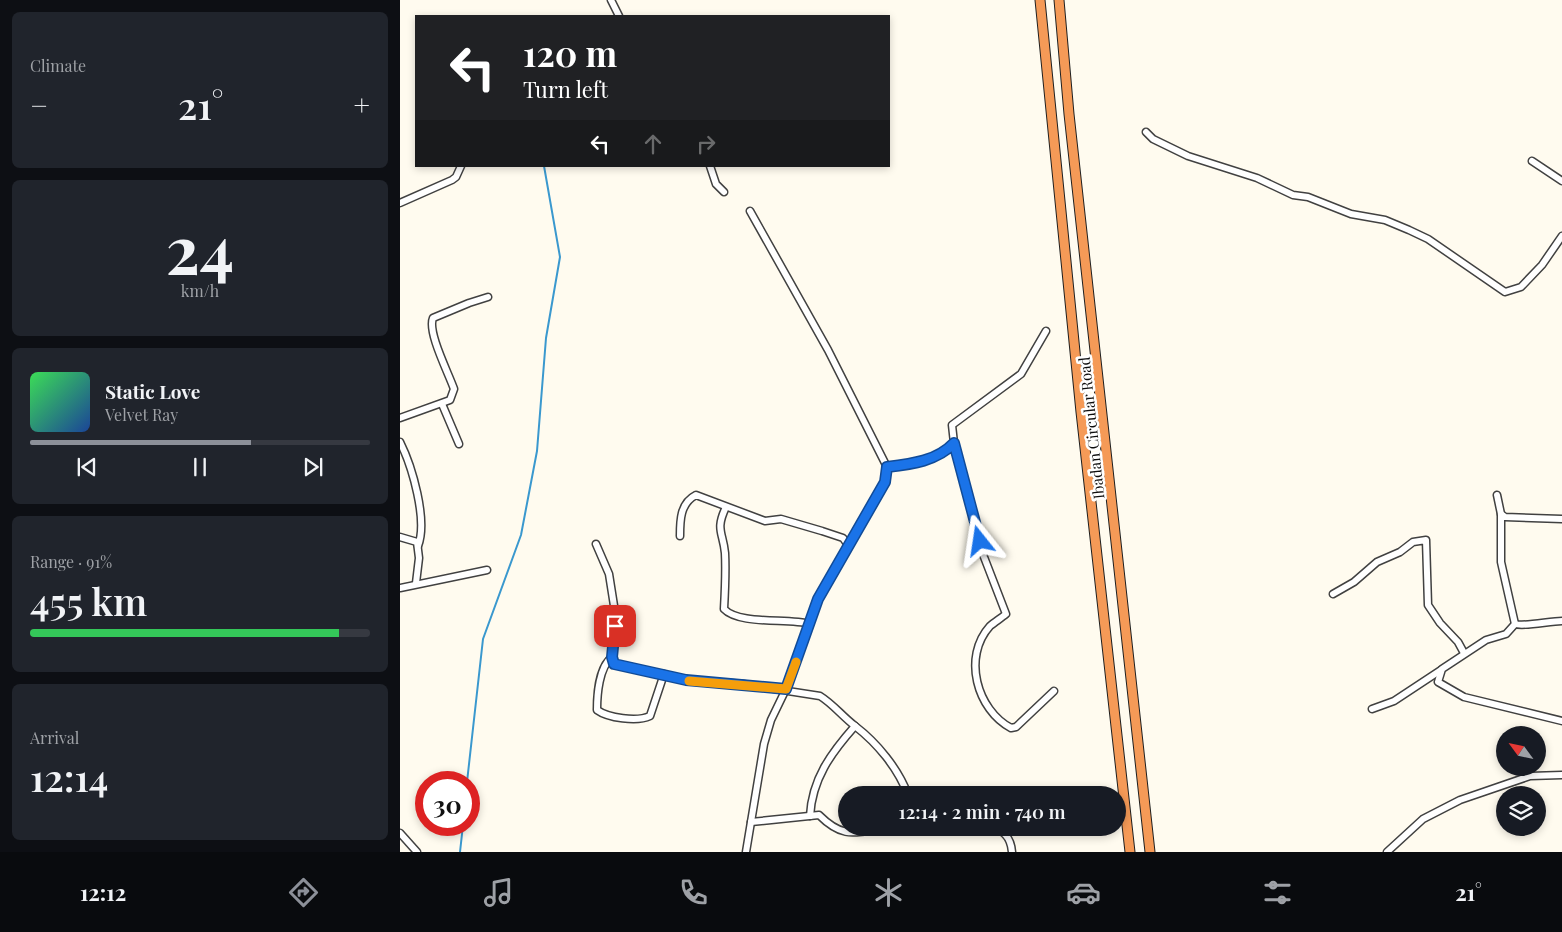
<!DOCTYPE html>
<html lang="en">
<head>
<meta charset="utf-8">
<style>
  body { margin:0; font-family:"Playfair Display",serif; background:#20242c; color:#f1f3f6; height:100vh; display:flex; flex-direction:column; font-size:19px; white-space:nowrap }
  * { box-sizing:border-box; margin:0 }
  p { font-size:16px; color:#9ea1a6 }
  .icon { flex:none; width:28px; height:28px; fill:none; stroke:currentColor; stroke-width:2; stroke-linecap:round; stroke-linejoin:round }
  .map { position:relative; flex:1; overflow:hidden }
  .sheet { display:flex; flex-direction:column; gap:12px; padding:12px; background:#0d0f14; width:400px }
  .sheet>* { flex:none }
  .hud { position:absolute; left:15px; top:15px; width:475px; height:152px; border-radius:0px; box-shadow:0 2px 8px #0003; background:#202124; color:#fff; overflow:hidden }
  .needle { width:32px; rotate:303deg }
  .controls { position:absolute; left:1096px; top:726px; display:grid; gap:10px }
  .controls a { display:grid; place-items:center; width:50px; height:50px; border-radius:50%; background:#171b24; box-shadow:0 2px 8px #0003; font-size:25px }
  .speed { position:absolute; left:15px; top:771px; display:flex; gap:10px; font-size:25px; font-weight:700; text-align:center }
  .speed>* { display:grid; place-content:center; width:65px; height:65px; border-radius:50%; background:#171b24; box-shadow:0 2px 8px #0003; line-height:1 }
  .speed .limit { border:8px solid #d22; background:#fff; color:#111 }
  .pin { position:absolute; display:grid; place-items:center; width:42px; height:42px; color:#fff; margin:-21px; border-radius:10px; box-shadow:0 2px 8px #0006 }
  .me { position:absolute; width:55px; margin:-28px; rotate:345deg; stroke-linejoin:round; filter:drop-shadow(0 0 4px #0008) }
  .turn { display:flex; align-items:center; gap:18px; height:105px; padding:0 25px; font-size:22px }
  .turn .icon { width:65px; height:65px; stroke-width:2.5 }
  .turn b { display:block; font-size:35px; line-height:42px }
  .lanes { display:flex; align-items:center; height:48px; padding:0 25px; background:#0003; justify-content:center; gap:25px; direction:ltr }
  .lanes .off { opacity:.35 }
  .big { font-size:38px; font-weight:600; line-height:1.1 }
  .sheet .widget { flex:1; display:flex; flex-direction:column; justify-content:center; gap:8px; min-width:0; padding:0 18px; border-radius:8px; background:#20242c }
  .sheet .dial { align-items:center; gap:0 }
  .dial b { font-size:65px; line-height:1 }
  .song { display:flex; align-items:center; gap:15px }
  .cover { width:60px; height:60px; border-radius:8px; background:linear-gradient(135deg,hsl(130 70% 55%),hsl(220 70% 35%)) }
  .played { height:5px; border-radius:2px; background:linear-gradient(90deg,#8c9099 65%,#363941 65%) }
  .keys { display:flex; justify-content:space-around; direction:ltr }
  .heat { display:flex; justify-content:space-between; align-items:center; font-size:28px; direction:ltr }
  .charge { height:8px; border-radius:4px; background:linear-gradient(90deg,#34c759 91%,#363941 0) }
  .trip { position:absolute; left:438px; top:786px; width:288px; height:50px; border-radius:25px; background:#171b24; box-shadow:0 2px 8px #0003; font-weight:600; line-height:50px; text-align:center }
  .tab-bar { display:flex; height:80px; justify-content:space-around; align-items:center; background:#090b0e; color:#9ea1a6 }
  .tab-bar .icon { width:35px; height:35px }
  .tab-bar .current { color:#8c9099 }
  .tab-bar b { font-size:22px; color:#f1f3f6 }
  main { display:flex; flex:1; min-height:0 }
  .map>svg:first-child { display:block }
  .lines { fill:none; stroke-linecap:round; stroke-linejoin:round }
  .stream { stroke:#3a98ce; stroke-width:2 }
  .minor-casing { stroke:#414141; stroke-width:9 }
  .highway-casing { stroke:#1f1f1f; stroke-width:11 }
  .minor { stroke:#fff; stroke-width:6 }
  .highway { stroke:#f59a57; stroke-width:9 }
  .route-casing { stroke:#114b97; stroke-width:12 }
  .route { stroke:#1a73e8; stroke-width:9 }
  .slow { stroke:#f59e0b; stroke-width:9 }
  .labels { text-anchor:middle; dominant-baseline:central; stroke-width:5; stroke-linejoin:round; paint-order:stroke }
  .street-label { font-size:15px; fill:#0e0e0e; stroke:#fff }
</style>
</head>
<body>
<main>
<section class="sheet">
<div class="widget"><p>Climate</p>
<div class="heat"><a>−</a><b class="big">21°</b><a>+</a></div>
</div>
<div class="widget dial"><b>24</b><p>km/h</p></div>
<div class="widget">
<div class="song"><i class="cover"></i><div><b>Static Love</b><p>Velvet Ray</p></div></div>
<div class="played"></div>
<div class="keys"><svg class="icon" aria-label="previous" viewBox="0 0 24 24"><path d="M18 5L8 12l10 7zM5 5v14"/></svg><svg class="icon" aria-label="pause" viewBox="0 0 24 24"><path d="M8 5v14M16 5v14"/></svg><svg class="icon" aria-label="next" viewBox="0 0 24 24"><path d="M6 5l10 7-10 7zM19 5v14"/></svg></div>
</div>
<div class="widget"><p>Range · 91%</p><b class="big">455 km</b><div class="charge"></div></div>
<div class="widget"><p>Arrival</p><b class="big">12:14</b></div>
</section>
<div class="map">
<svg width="1162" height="852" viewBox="0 0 1162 852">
  <rect width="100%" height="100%" fill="#fffbef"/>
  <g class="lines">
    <g class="stream">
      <polyline points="67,782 83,639 121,535 137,451 146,338 160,257 144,166"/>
      <polyline points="60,852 63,825"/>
    </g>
    <g class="minor-casing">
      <g id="minor">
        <polyline points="211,0 219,16"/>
        <polyline points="746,132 753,139 788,156 857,178 893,195 908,197 951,214 985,220 1009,230 1028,239 1105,292 1121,287 1142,265 1162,236"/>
        <polyline points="1132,161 1162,181"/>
        <polyline points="310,166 316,184 324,192"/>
        <polyline points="0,203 52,180 56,177 61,166"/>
        <polyline points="42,404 59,444"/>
        <path d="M0,418l50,-18 4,-11c-5,-15 -27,-57 -21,-71l36,-15 19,-6"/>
        <path d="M0,442c12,24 28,78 18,104"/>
        <path d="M554,443l30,114 22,57c-5,4 -11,8 -16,12 -28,31 -13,84 21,102l5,-1 38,-36"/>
        <path d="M487,467c25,-3 50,-6 67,-24l-2,-18 69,-51 25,-43"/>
        <polyline points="1097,495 1101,514 1101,562 1115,624 1106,634 1086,640 1042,669 1038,682 1064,697 1162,721"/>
        <path d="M326,507c-11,23 -3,25 -1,46 1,19 0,38 -1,56 15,16 64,9 86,15"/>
        <polyline points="1101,514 1105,517 1162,519"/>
        <path d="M280,536c0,-15 0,-33 16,-41l69,26 16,-2 41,12 21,7 5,7"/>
        <polyline points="0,537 17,542 19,558 16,583"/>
        <path d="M196,544l13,30 6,38 -3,45 3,7 70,16 58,4 77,12c13,8 22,20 35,30 22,17 43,42 53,69"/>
        <polyline points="0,588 87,570"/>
        <polyline points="933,594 954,582 977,562 1000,552 1013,542 1026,540 1028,605 1040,623 1058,642 1064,653"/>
        <path d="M1115,624c9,3 35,-3 47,-3"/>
        <path d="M212,657c-13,10 -15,38 -15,53 11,8 40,12 53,6l14,-42"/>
        <polyline points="972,709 994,701 1041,670"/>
        <path d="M410,816c2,-37 21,-63 45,-90"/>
        <path d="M351,822l68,-7c25,25 37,17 69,13"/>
        <path d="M588,828c15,0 23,10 24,24"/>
        <polyline points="0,833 17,852"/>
        <polyline points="346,852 364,744 371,720 386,689 418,599 459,526 485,482 487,467 428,350 350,211"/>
        <polyline points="987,852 1023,819 1060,800 1130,776 1162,775"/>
      </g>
    </g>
    <g class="highway-casing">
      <g id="highway">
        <polyline points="640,0 681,412 730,852"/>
        <polyline points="659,0 669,114 750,852"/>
      </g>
    </g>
    <use href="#minor" class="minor"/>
    <use href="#highway" class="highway"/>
  </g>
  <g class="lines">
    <g class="route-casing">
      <path id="route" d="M215,626l-3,31 2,7 72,16 100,9 32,-90 67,-117 2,-15c25,-3 50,-6 67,-24l26,98"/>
    </g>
    <use href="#route" class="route"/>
    <polyline class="slow" points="289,681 386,689 396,662"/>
  </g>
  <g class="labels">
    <g class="street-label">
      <text transform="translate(691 428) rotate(-96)">Ibadan Circular Road</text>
    </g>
  </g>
</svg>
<div class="controls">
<a><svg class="needle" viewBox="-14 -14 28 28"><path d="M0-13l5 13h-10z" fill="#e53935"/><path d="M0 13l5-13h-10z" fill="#9ea1a6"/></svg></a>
<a><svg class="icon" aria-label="layers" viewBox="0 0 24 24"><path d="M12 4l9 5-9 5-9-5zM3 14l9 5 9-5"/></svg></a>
</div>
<div class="speed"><div class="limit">30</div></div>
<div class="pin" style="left:215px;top:626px;background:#d93025"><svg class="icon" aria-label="arrive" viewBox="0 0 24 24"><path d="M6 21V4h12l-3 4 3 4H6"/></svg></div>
<svg class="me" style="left:580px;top:541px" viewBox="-20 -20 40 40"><path d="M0-17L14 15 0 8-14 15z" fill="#1a73e8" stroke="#fff" stroke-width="4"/></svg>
<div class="trip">12:14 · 2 min · 740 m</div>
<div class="hud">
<div class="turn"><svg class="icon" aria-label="left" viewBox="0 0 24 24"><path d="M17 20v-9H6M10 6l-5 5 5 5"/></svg><div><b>120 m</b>Turn left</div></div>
<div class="lanes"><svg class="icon" aria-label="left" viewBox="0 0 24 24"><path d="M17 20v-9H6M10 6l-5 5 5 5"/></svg><svg class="icon off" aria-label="ahead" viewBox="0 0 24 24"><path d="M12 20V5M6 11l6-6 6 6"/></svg><svg class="icon off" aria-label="right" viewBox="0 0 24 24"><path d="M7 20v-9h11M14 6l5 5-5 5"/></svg></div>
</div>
</div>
</main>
<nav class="tab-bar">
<b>12:12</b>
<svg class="icon current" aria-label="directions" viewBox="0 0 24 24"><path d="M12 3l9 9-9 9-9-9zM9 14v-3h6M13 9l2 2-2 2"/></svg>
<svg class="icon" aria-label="music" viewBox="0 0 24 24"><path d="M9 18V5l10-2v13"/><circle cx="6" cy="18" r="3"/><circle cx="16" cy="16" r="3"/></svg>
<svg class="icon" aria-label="phone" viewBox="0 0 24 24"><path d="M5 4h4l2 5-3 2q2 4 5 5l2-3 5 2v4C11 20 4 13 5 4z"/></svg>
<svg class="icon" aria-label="climate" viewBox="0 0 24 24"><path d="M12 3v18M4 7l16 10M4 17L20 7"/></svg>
<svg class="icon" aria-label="car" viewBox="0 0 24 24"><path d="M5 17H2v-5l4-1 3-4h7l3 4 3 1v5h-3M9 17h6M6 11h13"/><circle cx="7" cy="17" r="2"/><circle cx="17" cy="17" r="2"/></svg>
<svg class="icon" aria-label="filters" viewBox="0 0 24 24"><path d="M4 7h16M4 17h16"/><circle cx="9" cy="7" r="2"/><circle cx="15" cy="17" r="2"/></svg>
<b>21°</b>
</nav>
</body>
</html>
